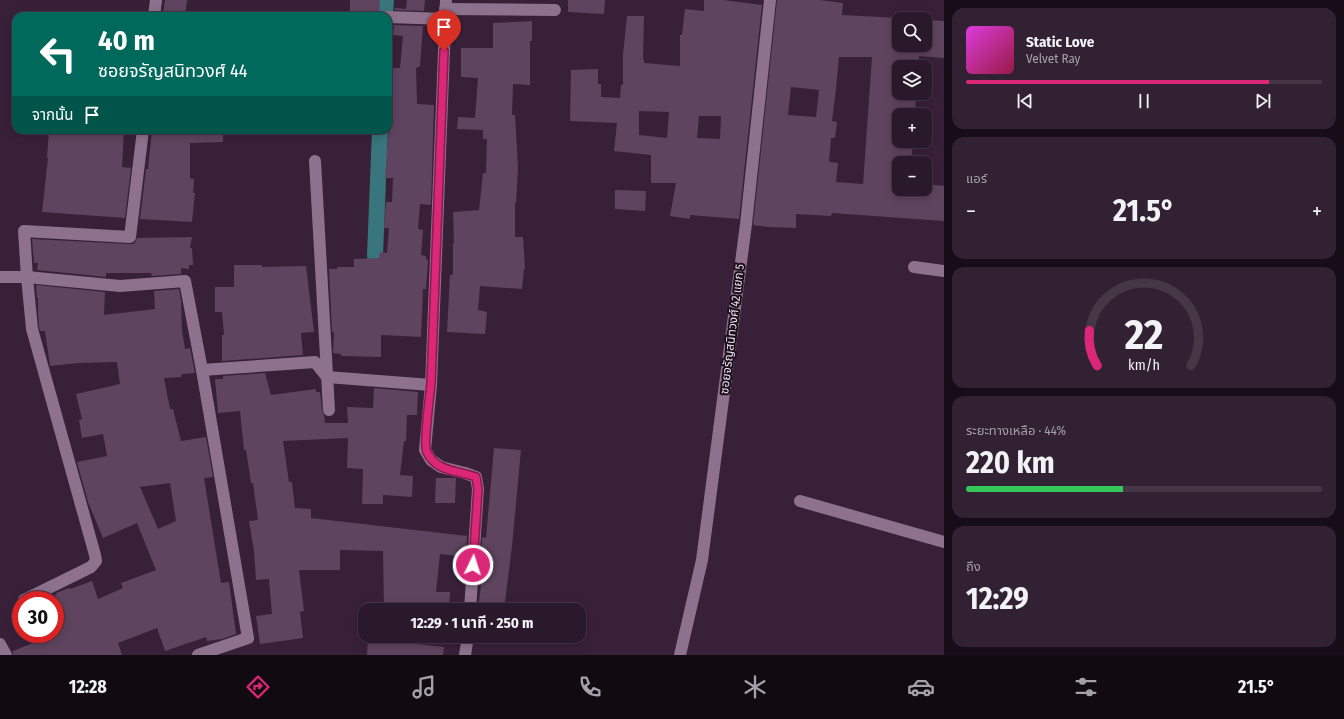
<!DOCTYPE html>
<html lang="th">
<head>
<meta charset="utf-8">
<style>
  body { margin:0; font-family:"Fira Sans Condensed","Noto Sans Thai",sans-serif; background:#322133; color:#f1f3f6; height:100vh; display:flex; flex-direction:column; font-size:15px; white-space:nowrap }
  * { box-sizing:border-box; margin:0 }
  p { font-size:13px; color:#a5a0a9 }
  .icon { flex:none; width:22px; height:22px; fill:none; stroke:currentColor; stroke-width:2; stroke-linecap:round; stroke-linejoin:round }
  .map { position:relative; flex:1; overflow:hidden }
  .side { display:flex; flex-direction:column; gap:8px; padding:8px; background:#170d18; width:400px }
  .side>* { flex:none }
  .guide { position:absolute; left:12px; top:12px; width:380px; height:122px; border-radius:12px; box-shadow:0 2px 10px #0003,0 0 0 1px #463747; background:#00695c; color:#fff; overflow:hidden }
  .controls { position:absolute; left:892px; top:12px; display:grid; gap:8px }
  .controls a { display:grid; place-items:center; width:40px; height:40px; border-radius:8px; background:#2a182b; box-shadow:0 2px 10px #0003,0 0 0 1px #463747; font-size:20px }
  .speed { position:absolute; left:12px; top:591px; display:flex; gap:8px; font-size:20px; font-weight:700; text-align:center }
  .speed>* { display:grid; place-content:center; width:52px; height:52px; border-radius:50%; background:#2a182b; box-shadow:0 2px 10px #0003,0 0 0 1px #463747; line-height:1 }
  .speed .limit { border:6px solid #d22; background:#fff; color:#111 }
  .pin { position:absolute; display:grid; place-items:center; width:34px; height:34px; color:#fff; margin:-41px -17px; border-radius:50% 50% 50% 0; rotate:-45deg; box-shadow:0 0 4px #0007 }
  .pin .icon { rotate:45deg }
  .me { position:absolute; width:44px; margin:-22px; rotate:4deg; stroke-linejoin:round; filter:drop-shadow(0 0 3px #0008) }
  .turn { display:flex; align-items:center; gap:14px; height:84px; padding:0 20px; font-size:18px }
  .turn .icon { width:52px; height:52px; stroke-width:2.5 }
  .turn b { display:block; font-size:28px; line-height:34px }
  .then { display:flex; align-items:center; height:38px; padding:0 20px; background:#0003; gap:8px; font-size:15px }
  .big { font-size:30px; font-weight:700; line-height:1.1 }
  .side .card { flex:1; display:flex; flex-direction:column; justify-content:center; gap:6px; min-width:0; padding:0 14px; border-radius:12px; background:#322133 }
  .side .dial { align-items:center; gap:0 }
  .dial svg { height:104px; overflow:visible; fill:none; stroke:#463747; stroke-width:7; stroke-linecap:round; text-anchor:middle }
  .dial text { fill:#f1f3f6; stroke:none }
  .song { display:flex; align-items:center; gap:12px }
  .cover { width:48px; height:48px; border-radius:6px; background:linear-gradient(135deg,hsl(300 70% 55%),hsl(340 70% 35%)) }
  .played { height:4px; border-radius:2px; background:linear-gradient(90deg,#db2777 85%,#463747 85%) }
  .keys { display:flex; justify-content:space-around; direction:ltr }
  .heat { display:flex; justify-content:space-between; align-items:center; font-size:22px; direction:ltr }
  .charge { height:6px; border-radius:3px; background:linear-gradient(90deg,#34c759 44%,#463747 0) }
  .trip { position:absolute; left:358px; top:603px; width:228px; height:40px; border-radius:12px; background:#2a182b; box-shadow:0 2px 10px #0003,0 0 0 1px #463747; font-weight:700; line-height:40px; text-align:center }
  .tab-bar { display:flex; height:64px; justify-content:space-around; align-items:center; background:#110a11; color:#a5a0a9 }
  .tab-bar .icon { width:28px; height:28px }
  .tab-bar .selected { color:#db2777 }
  .tab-bar b { font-size:18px; color:#f1f3f6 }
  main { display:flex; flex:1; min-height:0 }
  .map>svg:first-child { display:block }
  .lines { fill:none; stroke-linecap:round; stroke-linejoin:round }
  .canal { stroke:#38757c; stroke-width:16 }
  .building { fill:#5e445e; fill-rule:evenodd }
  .street { stroke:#8d718d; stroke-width:12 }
  .route-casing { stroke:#8e194d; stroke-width:10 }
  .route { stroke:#db2777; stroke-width:7 }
  .labels { text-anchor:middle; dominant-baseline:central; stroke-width:4; stroke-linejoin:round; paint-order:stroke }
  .street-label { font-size:12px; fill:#f1e1f1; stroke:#190f1a }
</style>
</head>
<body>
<main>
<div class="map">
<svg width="944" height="655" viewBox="0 0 944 655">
  <rect width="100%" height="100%" fill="#382039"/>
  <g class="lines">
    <g class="canal">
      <polyline points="385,16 386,0"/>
      <polyline points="375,256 380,130"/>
    </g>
  </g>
  <g class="building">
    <polygon points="165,0 187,0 185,16 163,16"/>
    <polygon points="350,0 380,0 379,16 350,16"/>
    <polygon points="407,0 425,0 424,11 395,10 395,8 406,9"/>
    <polygon points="568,0 605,0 604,14 568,12"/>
    <path d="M704,0h19l39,5 -23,214 -49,-4v4l-20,-3 6,-33h-25v-28l-37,-4 3,-28 -47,-2 1,-51 27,-1v15h3v13l19,1 1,-13h2v-30l4,-39h17l-1,43h1v4l36,3v-31h2l3,-26 19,2zM639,111l30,1 -2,26 -28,-3zM699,116h22l-1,23 -23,-1z"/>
    <path d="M777,0h42l24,3 -1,12 57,3v27h26v-25l19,1v37l-25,-2 -1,11h-19v26h17l-1,22h-16v26h14l-2,22h-12v26h26v-5l19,2v35l-112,-8 -1,3 -35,-2v14l-28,-1 -15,-2zM839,57h33l-9,127 -27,-2 2,-19 -9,-1 2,-24h4l2,-16 -5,-1 4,-32zM791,87l28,3 -3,27 -28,-2z"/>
    <polygon points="532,21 532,41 530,41 530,85 513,84 512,115 515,115 518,168 516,203 515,203 515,237 523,237 525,269 524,269 522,289 480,286 478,310 487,312 485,334 447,332 450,275 453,275 453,243 454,243 453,212 479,210 483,173 486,173 487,139 483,139 483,130 457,129 458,117 475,118 478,78 461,77 461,48 493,48 493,23"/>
    <polygon points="394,25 423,26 420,66 416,68 417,104 434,105 431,205 420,204 418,229 423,230 421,255 426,256 426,259 428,260 426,289 423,289 421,337 381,335 381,357 341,356 341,354 333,353 334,332 332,332 329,269 337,269 337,267 354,267 354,259 379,258 380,252 387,253 389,228 384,228 386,202 392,202 393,178 385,178 389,126 388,126 388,68 400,68 403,36 393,35"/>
    <polygon points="49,130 124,130 122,167 131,168 125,218 42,212 48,158 47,158"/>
    <polygon points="152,130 223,130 223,142 190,143 190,178 194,179 193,193 195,193 192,222 140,219 146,169 148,169"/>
    <polygon points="615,190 646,191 645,211 615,209"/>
    <polygon points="192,237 190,248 192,248 193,265 189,265 189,269 181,268 181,274 152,276 151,273 106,273 106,277 37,270 38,263 34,263 32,239 130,244 134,244 137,238"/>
    <polygon points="234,265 262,265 262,267 306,266 314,332 301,333 303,355 222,361 222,335 224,335 222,312 215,312 215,287 234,287"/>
    <path d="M36,285l69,7 -1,23 51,-6 -1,-18 25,-2 2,12 1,29 3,19 5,-1 5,25 -13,1 -1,3 -17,1 6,31h3l8,32 25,-4 7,40 -9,1 17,105 8,-1 7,52 -14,5 -15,2 -1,-4 -41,14 -8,-23 -39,15 4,12h-109v-4l42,-17v-39l2,-1 -1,-1 13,-5 1,1 22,-8 6,18 25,-11 -2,-5 35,-13 -19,-47 -34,15 -15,-36 -11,-40 30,-6 -4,-22 -21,4 -3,-18 3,-1 -6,-25 44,-10 -3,-22 -38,1 -29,3 -5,-35h-5l-1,-3 -1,-18v-12h-1zM170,483l6,38 -18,8 -18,-42z"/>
    <polygon points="265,373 271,395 316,389 316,392 320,392 322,410 324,415 325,423 348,423 347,407 373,408 374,388 418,392 417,415 407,415 406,441 404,441 400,475 413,476 412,497 383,495 383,504 362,504 363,469 347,468 348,438 283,441 289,482 292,482 295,508 311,509 311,518 467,536 466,557 440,554 436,592 450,592 449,610 384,610 383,551 340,550 340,570 299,570 304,611 300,612 303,638 260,644 256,616 272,614 269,579 256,580 254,551 249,521 258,520 253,483 251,483 246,450 244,450 240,411 218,413 215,379 223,379 223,376"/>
    <polygon points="494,448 521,450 512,546 504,610 478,610 484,560 481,559 482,537 486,538"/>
    <polygon points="436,478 456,478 455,503 435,503"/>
    <polygon points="368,639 444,647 443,655 367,655"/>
  </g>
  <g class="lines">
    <g class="street">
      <polyline points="446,0 431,385 425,450 431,460 441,467 465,473 476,477 478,489 470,610"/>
      <polyline points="445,9 555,10"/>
      <polyline points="154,16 156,0"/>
      <polyline points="388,17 445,19"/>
      <polyline points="315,161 329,410"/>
      <polyline points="914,267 944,271"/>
      <polyline points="0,277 27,277 120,286 185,281 202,370 248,638 198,655"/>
      <polyline points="202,370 315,362 327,377 431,385"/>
      <polyline points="800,501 944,542"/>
      <polyline points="24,600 91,567 96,561 95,555 32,329 27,277 24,231 130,237 143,130"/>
      <polyline points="0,644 6,655"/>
      <polyline points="465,655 468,636"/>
      <polyline points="680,655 702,560 746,224 770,0"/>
    </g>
  </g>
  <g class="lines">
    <g class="route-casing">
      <path id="route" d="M444,51c-4,110 -8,221 -13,332 -1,12 -8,63 -4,69 9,20 30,18 49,25l2,12 -5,76"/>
    </g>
    <use href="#route" class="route"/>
  </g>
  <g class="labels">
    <g class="street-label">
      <text transform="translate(732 329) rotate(-83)">ซอยจรัญสนิทวงศ์ 42 แยก 5</text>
    </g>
  </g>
</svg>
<div class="controls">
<a><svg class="icon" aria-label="search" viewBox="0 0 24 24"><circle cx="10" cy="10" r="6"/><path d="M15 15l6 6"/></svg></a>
<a><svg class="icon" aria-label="layers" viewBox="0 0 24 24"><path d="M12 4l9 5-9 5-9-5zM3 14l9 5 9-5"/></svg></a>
<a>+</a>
<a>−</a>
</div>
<div class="speed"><div class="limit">30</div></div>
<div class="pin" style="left:444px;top:51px;background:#d93025"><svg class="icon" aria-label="arrive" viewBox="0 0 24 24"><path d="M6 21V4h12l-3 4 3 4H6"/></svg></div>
<svg class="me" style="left:473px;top:565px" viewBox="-20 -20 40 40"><circle r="17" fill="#db2777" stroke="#fff" stroke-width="3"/><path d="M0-11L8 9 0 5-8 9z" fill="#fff"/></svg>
<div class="trip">12:29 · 1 นาที · 250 m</div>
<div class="guide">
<div class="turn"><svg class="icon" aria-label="left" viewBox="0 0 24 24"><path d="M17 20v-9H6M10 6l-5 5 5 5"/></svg><div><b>40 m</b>ซอยจรัญสนิทวงศ์ 44</div></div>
<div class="then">จากนั้น<svg class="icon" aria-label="arrive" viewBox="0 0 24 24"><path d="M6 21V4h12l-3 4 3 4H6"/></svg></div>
</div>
</div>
<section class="side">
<div class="card">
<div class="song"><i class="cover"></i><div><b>Static Love</b><p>Velvet Ray</p></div></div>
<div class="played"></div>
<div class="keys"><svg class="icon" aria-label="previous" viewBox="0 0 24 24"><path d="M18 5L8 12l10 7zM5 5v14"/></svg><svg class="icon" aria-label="pause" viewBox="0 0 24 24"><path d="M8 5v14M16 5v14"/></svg><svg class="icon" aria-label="next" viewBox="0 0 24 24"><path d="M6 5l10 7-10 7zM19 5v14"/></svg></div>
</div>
<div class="card"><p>แอร์</p>
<div class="heat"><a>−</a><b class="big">21.5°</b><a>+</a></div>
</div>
<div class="card dial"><svg viewBox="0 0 100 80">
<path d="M14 69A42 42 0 1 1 86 69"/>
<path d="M14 69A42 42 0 0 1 8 42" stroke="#db2777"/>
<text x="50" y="56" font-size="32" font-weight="700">22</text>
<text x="50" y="72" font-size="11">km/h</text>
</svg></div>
<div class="card"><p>ระยะทางเหลือ · 44%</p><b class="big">220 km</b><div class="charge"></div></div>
<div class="card"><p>ถึง</p><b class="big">12:29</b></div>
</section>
</main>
<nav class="tab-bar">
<b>12:28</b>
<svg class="icon selected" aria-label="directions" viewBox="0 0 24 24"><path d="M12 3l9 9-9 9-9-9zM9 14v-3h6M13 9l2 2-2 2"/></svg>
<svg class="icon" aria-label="music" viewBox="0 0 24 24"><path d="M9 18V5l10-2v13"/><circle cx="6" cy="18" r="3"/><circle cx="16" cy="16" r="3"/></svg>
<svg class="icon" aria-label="phone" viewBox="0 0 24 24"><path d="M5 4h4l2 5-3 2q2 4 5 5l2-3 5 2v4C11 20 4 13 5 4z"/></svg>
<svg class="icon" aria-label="climate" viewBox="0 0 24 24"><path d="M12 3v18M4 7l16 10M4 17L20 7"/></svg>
<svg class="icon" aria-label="car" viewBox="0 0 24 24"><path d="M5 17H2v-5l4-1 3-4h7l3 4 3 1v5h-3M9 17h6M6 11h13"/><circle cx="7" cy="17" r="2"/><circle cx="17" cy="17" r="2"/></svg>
<svg class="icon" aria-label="filters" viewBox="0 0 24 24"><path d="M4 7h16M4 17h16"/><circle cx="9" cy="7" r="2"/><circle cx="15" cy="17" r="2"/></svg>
<b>21.5°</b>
</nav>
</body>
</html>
